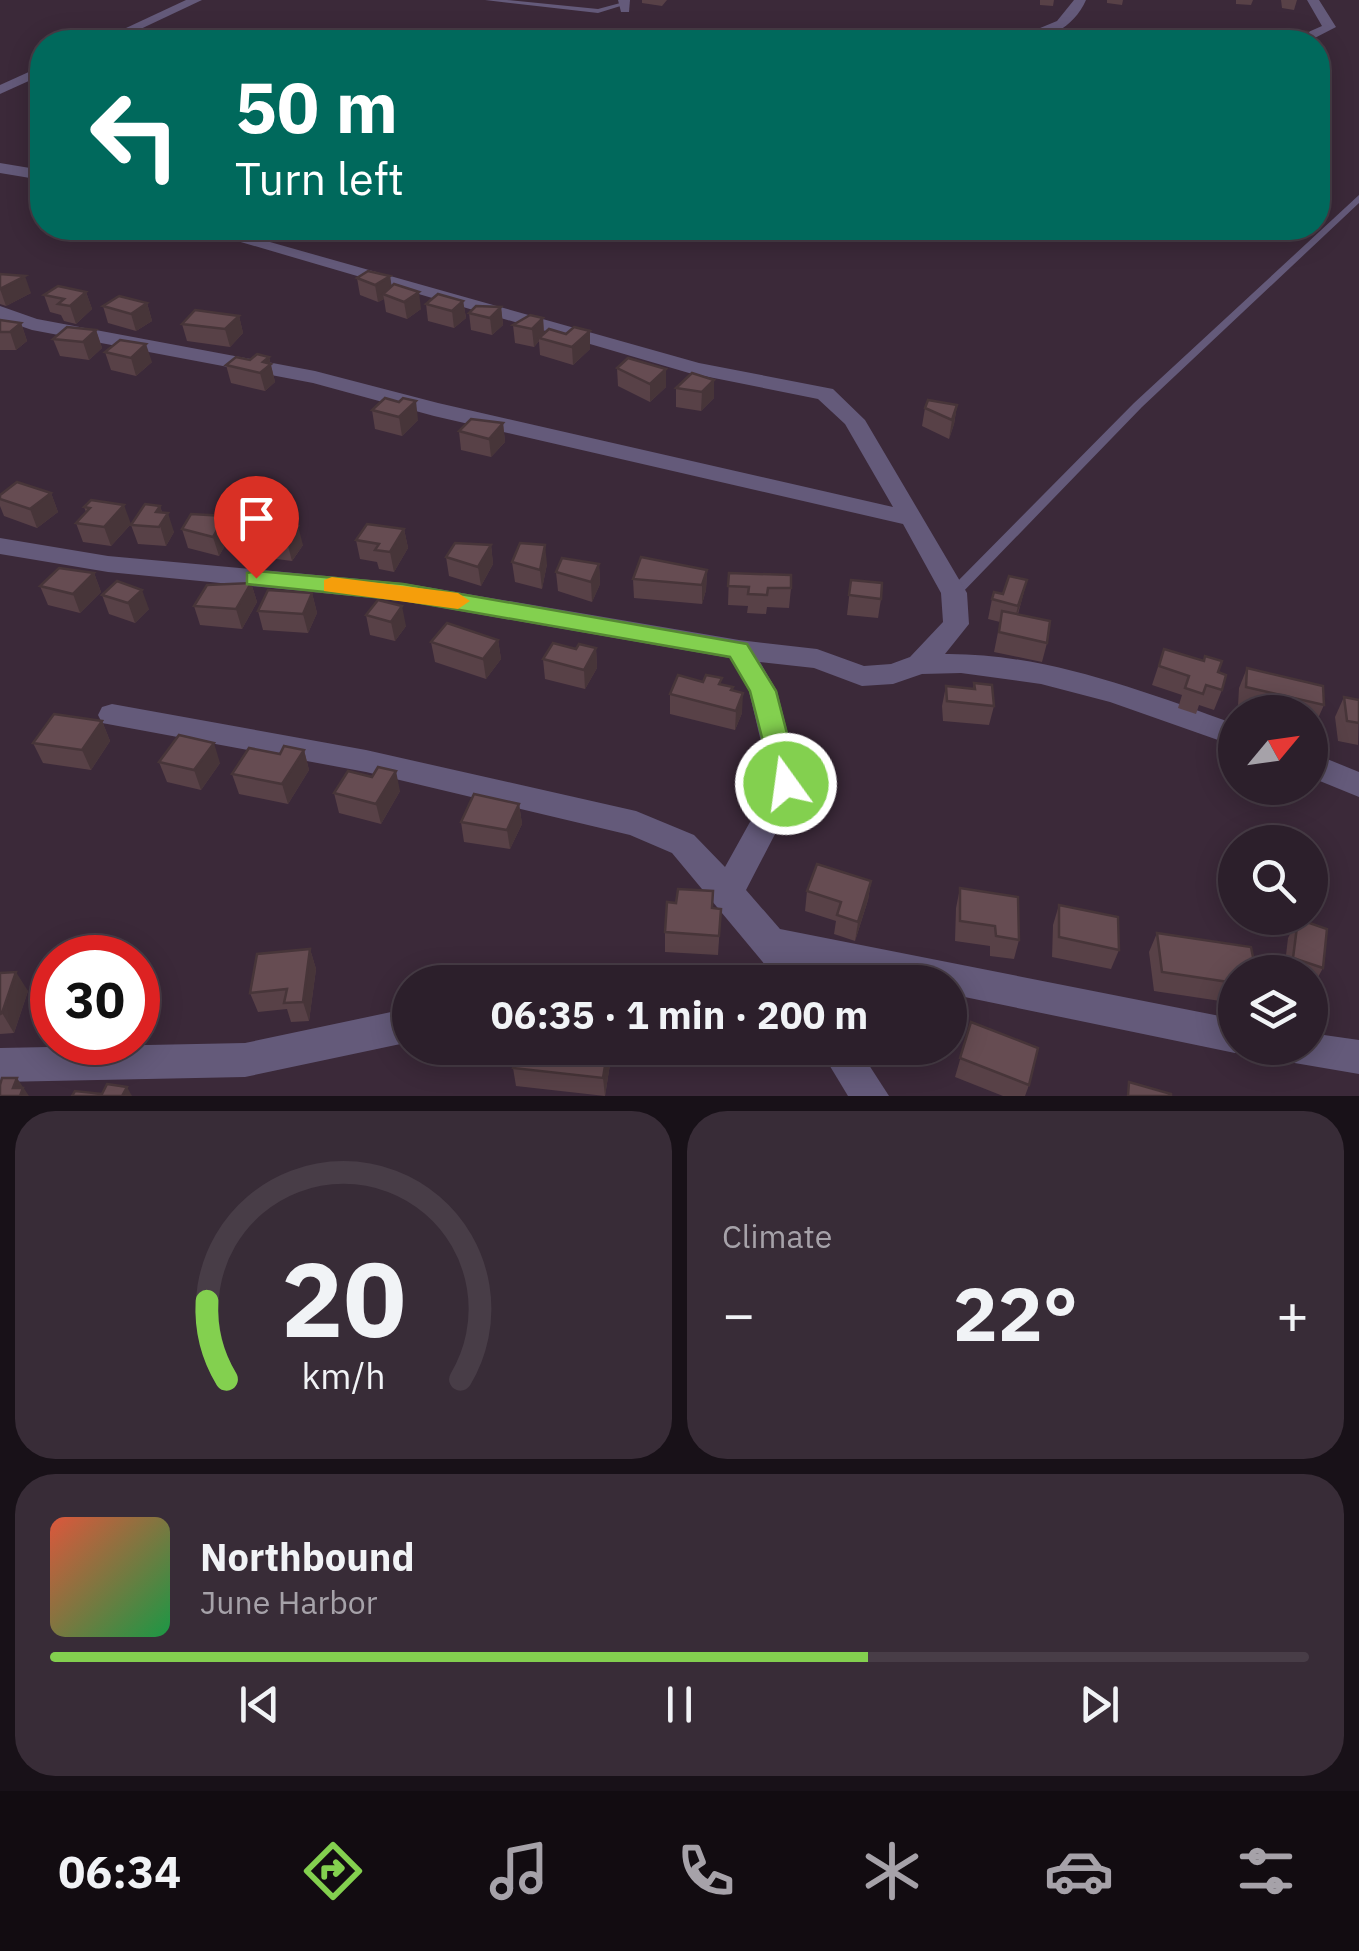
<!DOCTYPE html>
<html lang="en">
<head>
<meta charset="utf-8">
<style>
  body { margin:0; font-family:"IBM Plex Sans",sans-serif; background:#382c37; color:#f1f3f6; height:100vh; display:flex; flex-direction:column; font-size:38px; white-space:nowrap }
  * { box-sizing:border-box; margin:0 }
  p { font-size:32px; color:#a6a2a9 }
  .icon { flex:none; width:55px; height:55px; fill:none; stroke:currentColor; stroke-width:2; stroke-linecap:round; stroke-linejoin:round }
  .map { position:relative; height:1096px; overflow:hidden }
  .sheet { display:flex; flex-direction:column; gap:15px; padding:15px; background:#181118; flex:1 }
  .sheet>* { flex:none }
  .banner { position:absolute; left:30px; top:30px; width:1300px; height:210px; border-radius:40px; box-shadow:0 5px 25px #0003,0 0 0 2px #483d47; background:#00695c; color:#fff; overflow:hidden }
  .needle { width:65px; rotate:61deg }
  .tools { position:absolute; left:1218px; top:695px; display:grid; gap:20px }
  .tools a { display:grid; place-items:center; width:110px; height:110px; border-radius:50%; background:#2c1f2b; box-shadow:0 5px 25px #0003,0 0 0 2px #483d47; font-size:50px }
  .speed { position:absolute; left:30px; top:935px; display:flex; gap:20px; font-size:50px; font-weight:700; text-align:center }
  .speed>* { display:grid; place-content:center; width:130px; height:130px; border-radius:50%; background:#2c1f2b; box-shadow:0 5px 25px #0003,0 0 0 2px #483d47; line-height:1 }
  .speed .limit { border:15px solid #d22; background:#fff; color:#111 }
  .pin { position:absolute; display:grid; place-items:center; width:85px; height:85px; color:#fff; margin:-102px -42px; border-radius:50% 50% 50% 0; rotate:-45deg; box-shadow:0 0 10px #0007 }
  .pin .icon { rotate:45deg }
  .me { position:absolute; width:110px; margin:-55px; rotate:346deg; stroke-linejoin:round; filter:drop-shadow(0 0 8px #0008) }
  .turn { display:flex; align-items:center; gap:35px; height:210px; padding:0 40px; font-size:45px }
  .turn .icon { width:130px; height:130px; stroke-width:2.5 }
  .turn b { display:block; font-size:70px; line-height:85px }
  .big { font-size:75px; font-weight:800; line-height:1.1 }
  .sheet .tile { flex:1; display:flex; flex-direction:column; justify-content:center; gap:15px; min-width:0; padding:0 35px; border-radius:40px; background:#382c37 }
  .sheet .dial { align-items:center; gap:0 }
  .dial svg { height:260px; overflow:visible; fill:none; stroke:#483d47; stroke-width:7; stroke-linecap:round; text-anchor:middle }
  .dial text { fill:#f1f3f6; stroke:none }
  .song { display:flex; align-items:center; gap:30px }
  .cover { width:120px; height:120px; border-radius:15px; background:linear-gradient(135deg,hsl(10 70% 55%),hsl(140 70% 35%)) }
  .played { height:10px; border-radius:5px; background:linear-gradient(90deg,#83d04f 65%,#483d47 65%) }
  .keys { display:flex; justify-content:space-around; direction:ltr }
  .heat { display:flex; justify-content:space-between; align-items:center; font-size:55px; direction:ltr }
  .sheet .tiles { flex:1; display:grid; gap:15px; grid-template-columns:1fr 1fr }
  .tile:last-child { grid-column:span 2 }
  .trip { position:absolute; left:392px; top:965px; width:575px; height:100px; border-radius:50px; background:#2c1f2b; box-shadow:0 5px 25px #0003,0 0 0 2px #483d47; font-weight:800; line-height:100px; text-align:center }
  .menu { display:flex; height:160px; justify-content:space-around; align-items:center; background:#120c11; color:#a6a2a9 }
  .menu .icon { width:70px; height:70px }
  .menu .active { color:#83d04f }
  .menu b { font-size:45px; color:#f1f3f6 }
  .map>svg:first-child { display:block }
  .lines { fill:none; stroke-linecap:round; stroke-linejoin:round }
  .service { fill:#645a7a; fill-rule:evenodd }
  .minor { fill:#645a7a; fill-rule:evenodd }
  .wall { fill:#584147 }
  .shaded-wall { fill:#473539 }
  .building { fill:#664c52; stroke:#473539; stroke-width:2.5 }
  .route { fill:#83d04f; stroke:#558733; stroke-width:2.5 }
  .slow { fill:#f59e0b }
</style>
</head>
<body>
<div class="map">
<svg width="1359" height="1096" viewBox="0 0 1359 1096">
  <rect width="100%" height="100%" fill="#3b2939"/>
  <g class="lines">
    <g class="service">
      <polygon points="485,0 507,0 598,9 624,2 627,4 598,13"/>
      <polygon points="1359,195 1359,203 1142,407 959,596 949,596 947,593 949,590 1134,403"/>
    </g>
    <g class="minor">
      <polygon points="186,0 202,0 113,42 96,42"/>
      <polygon points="618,0 630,0 629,12 621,12"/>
      <path d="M1074,0h12c-14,32 -47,44 -80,42l51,-21z"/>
      <polygon points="1307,0 1319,0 1336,27 1307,42 1297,42 1297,37 1322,26"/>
      <polygon points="42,66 42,75 0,94 0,85"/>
      <polygon points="0,163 42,170 42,180 0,173"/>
      <path d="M193,228h27l479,135 134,26 32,31 102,173 2,31 -24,30c100,-1 197,37 290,70v22l-125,-44 -69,-18 -80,-11 -39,1 -29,10 -31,2 -48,-18 -54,-6 17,29 24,93 -55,106 34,39 455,90v29h13l-13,5 -285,-59v-12h-56l-92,-18 9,18h-219l5,-11 12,-5h157l-94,-113 -42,-18 -264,-63 -264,-49 -4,-8 4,-8 10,-3 254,46 270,61 58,24 31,32 46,-83 -22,-93 -19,-33 -327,-57 -295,-29 -108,-18v-16l108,18 295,27 336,57 78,9 47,17 27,-2 19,-7 33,-35 -2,-29 -38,-69 -469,-108 -121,-33 -281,-53 -32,-11v-13l37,13 278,52 123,32 455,104 -48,-83 -27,-25 -129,-26z"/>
      <polygon points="1310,752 1359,772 1359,797 1310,777"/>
      <polygon points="410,1008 410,1042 245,1077 0,1082 0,1048 245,1043"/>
      <polygon points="1310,1033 1359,1040 1359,1074 1277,1060 1272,1048 1310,1048"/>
      <polygon points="819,1048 858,1048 889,1096 848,1096"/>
    </g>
  </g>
  <g class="wall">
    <polygon points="642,0 667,0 662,6 642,3"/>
    <polygon points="1040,0 1054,0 1053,6 1040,5"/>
    <polygon points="1107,0 1123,0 1122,5 1107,3"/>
    <polygon points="1236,0 1253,0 1251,5 1236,4"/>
    <polygon points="1281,0 1297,0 1294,10 1282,8"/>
    <polygon points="1294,30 1308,32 1305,42 1291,42"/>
    <polygon points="0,274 31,293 6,306 0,304"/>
    <polygon points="390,276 391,286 421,309 407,319 386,312 384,299 378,302 360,295 357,278"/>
    <polygon points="86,292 92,309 76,324 64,321 61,315 50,312 44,295"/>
    <polygon points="463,301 466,318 454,328 428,321 426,304"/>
    <polygon points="147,303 152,321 136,331 108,323 103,306"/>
    <polygon points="501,307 503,325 492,335 471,330 469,313"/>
    <polygon points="239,316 243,333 230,347 187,341 182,324"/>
    <polygon points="543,318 544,333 590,349 573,365 540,355 539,341 534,347 515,343 513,325"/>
    <polygon points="0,320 21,323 27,341 16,350 0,350"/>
    <polygon points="96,330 102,348 89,360 60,356 53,339"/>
    <polygon points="105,352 152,362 136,376 111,370"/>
    <polygon points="269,357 275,382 265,391 231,383 226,365"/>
    <polygon points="617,368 666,387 650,402 618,386"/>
    <polygon points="714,380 714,398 701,411 676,407 676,388"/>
    <polygon points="957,405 954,424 949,439 922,426 925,408"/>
    <polygon points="372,410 418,420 402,436 375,429"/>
    <polygon points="503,423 505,442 491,457 461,450 459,431"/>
    <polygon points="51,493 58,512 37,528 4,516 0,506 0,495"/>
    <polygon points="160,506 162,512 174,532 166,546 138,544 131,525"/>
    <polygon points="84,507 131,524 111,546 83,542 76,523 86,512"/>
    <polygon points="260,521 303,545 292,561 254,556 249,537"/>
    <polygon points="182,529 231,535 219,556 188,548"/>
    <polygon points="404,529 408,548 394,572 379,569 377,562 360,559 356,540"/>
    <polygon points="491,545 493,564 481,586 449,576 446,557"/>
    <polygon points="512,562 547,564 542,589 515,582"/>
    <polygon points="599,564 600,584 592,602 558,591 556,572"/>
    <polygon points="707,570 706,590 702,604 634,598 633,579"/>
    <polygon points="94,573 101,592 80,613 48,605 40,586"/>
    <polygon points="729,573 791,588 789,608 767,607 766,614 747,613 748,606 728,605"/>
    <polygon points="851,580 881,599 878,618 847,615"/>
    <polygon points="1027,580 1018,614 1047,643 1042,662 994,652 1000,622 988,619 992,599"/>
    <polygon points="251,583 257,602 242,629 200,625 194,606"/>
    <polygon points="312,593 317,613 308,633 263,630 258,611"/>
    <polygon points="102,595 149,609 135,623 109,614"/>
    <polygon points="366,615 406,626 395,641 370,635"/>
    <polygon points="498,640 501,659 486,679 435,662 431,642"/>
    <polygon points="596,648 597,668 585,689 545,679 543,659 576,649"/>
    <polygon points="1164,649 1218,672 1222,690 1214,710 1199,705 1196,714 1178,708 1182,695 1152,685"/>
    <polygon points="1247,668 1324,705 1315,725 1310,724 1310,712 1264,712 1238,706 1239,688"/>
    <polygon points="703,682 733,687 733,691 742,713 735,730 670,714 670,694"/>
    <polygon points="974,683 994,706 989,725 943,721 942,706 946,686 973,689"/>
    <polygon points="1344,697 1359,700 1358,745 1338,741 1335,717"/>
    <polygon points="102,721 110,741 91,770 43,763 33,743"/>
    <polygon points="304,750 309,770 288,804 239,794 232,774 280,754"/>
    <polygon points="159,762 220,763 201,790 167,782"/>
    <polygon points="372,777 400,791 381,824 339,813 334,793"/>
    <polygon points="519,804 522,824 510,849 464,842 461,822"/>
    <polygon points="871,881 868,900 855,941 834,934 836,921 805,911 807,891"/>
    <polygon points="960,888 1019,940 1014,959 990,956 990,946 955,941 956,908"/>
    <polygon points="1059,905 1119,950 1111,969 1052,957 1053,925"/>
    <polygon points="712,908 721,909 718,955 665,952 665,932"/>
    <polygon points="1298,919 1323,968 1312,988 1310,987 1310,972 1284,972 1288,938"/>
    <polygon points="1157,933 1235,972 1235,1014 1229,1013 1227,1002 1154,991 1149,952"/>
    <polygon points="310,949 316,969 309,1021 291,1022 287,1009 258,1012 250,993"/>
    <polygon points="0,973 28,991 14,1033 0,1034"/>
    <polygon points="971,1022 1029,1085 1025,1096 1003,1096 955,1077"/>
    <polygon points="610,1064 605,1096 516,1086 513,1068"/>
  </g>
  <g class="shaded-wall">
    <polygon points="25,276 31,293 6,306 0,289"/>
    <polygon points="390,276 393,294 383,294 384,299 378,302 375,285"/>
    <polygon points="86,292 92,309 76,324 70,306"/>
    <polygon points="419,292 421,309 407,319 404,302"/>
    <polygon points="463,301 466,318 454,328 452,311"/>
    <polygon points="147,303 152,321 136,331 131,314"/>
    <polygon points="501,307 503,325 492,335 490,318"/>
    <polygon points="239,316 243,333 230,347 225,329"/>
    <polygon points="543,318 544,335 539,338 539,341 534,347 532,329"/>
    <polygon points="21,323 27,341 16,350 10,332"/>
    <polygon points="96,330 102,348 89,360 83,342"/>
    <polygon points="590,331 590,349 573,365 572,347"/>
    <polygon points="146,344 152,362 136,376 131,358"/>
    <polygon points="269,357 275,382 265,391 260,373 263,362"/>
    <polygon points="666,369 666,387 650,402 650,384"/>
    <polygon points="714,380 714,398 701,411 702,392"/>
    <polygon points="416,401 418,420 402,436 399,417"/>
    <polygon points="957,405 954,424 949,439 952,420"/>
    <polygon points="503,423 505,442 491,457 489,439"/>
    <polygon points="51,493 58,512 37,528 30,509"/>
    <polygon points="124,505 131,524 111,546 104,527"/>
    <polygon points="160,506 164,520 168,513 174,532 166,546 156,512"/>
    <polygon points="225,516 231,535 219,556 213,537"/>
    <polygon points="298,526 303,545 292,561 287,542"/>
    <polygon points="404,529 408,548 394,572 390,552"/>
    <polygon points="491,545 493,564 481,586 478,567"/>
    <polygon points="545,545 547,564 542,589 540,570"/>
    <polygon points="599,564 600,584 592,602 591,582"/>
    <polygon points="707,570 706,590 702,604 702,585"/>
    <polygon points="94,573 101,592 80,613 73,594"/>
    <polygon points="1027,580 1022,600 1013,626 1018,606"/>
    <polygon points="251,583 257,602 242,629 236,609"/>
    <polygon points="142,590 149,609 135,623 128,603"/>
    <polygon points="312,593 317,613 308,633 303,614"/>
    <polygon points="402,606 406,626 395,641 391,622"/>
    <polygon points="498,640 501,659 486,679 483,659"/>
    <polygon points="596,648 597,668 585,689 584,670"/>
    <polygon points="743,693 742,713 735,730 736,711"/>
    <polygon points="102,721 110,741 91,770 82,750"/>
    <polygon points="214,743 220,763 201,790 194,770"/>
    <polygon points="304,750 309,770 288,804 282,784"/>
    <polygon points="396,771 400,791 381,824 376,804"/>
    <polygon points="519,804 522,824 510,849 507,830"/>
    <polygon points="871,881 868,900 855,941 858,922"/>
    <polygon points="310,949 316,969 309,1021 303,1002"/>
    <polygon points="16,972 28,991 14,1033 2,1013"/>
    <polygon points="609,1048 610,1064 605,1096 603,1078"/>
    <polygon points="17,1078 29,1096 18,1096 13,1088"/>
    <polygon points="127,1087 132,1096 122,1096"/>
  </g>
  <g class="building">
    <polygon points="1294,30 1308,32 1306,39 1292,37"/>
    <polygon points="945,36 965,37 963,42 943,41"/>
    <polygon points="368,271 390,276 375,285 357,278"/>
    <polygon points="0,274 25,276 0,289"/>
    <polygon points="394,284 419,292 404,302 383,294"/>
    <polygon points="58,286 86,292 70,306 58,304 64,299 44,295"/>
    <polygon points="438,294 463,301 452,311 426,304"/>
    <polygon points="119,296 147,303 131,314 103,306"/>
    <polygon points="476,306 501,307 490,318 469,313"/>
    <polygon points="195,310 239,316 225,329 182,324"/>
    <polygon points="530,315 543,318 532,329 513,325"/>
    <polygon points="0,320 21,323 10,332 0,332"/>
    <polygon points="67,327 96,330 83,342 53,339"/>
    <polygon points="574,327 590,331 572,347 539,338 549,329 566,334"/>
    <polygon points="120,340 146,344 131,358 105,352"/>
    <polygon points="257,354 269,357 263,362 271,364 260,373 226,365 236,357 250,360"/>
    <polygon points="628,358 666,369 650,384 617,368"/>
    <polygon points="692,373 714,380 702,392 676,388"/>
    <polygon points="385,398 399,402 403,398 416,401 399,417 372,410"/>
    <polygon points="928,400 957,405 952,420 925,408"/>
    <polygon points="471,419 503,423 489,439 459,431"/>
    <polygon points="17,482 51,493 30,509 0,499 0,495"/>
    <polygon points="91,500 124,505 104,527 76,523 90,508 84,507"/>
    <polygon points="145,504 160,506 156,512 168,513 159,527 131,525"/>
    <polygon points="191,514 225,516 213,537 182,529"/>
    <polygon points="260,521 298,526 287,542 249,537"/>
    <polygon points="367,524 404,529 390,552 375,550 379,544 356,540"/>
    <polygon points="455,543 491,545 478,567 446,557"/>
    <polygon points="520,543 545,545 540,570 512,562"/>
    <polygon points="641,557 707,570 702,585 633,579"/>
    <polygon points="562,558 599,564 591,582 556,572"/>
    <polygon points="59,568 94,573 73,594 40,586"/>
    <polygon points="729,573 791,575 791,588 768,588 767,595 748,594 749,587 728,586"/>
    <polygon points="1009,576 1027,580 1018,606 992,599 994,592 1003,594"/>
    <polygon points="851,580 882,583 881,599 849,595"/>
    <polygon points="117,581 142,590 128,603 102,595"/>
    <polygon points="251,583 236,609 194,606 207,585"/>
    <polygon points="268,590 312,593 303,614 258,611"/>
    <polygon points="378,600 402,606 391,622 366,615"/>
    <polygon points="1002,611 1050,621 1047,643 999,632"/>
    <polygon points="447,623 498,640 483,659 431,642"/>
    <polygon points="553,643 576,649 579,644 596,648 584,670 543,659"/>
    <polygon points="1164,649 1204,661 1205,656 1222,661 1218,672 1226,675 1222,690 1206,685 1203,694 1185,688 1189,676 1159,666"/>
    <polygon points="1247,668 1323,686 1324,705 1246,687"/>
    <polygon points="678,675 703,682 706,675 722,678 719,684 733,687 731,690 743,693 736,711 670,694"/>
    <polygon points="974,683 992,685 994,706 947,701 946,686 975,689"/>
    <polygon points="1344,697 1359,700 1359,723 1347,721"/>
    <polygon points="54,714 102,721 82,750 33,743"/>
    <polygon points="179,735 214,743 194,770 159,762"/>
    <polygon points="284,746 304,750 282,784 232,774 249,748 280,754"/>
    <polygon points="378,767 396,771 376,804 334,793 348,771 372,777"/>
    <polygon points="474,794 519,804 507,830 461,822"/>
    <polygon points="817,864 871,881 858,922 837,915 841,902 807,891"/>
    <polygon points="960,888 1018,897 1019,940 996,936 995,926 960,921"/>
    <polygon points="678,889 713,891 712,908 721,909 719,936 665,932 667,902 676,903"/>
    <polygon points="1059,905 1118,917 1119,950 1059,937"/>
    <polygon points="1298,919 1327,929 1323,968 1293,958"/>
    <polygon points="1157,933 1251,947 1256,972 1235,972 1235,983 1162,972"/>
    <polygon points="310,949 303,1002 284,1003 287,989 250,993 257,954"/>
    <polygon points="16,972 2,1013 0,1014 0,973"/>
    <polygon points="971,1022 1038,1048 1029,1085 960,1058"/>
    <polygon points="518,1048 608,1048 603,1078 513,1068"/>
    <polygon points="2,1078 17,1078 13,1088 23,1088 20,1096 0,1096 0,1085"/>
    <polygon points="1129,1082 1171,1094 1171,1096 1128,1096"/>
    <polygon points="107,1084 127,1087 122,1096 72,1096 75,1091 102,1094"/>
  </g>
  <polygon class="route" points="256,571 403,584 747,644 776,691 800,784 796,792 776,792 750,691 730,657 403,600 247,584 247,573"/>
  <polygon class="slow" points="332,577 458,593 470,601 458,609 324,591 324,580"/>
</svg>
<div class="tools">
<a><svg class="needle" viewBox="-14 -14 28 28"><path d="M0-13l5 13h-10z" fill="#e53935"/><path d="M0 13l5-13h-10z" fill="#a6a2a9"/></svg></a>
<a><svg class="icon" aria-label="search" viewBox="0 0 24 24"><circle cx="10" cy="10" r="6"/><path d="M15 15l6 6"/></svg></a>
<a><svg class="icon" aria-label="layers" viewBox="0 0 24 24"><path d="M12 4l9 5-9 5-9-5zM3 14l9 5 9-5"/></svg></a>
</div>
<div class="speed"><div class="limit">30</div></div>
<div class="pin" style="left:256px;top:578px;background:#d93025"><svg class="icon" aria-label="arrive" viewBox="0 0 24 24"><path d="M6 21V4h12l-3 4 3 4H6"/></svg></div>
<svg class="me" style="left:786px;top:784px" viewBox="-20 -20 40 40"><circle r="17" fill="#83d04f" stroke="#fff" stroke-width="3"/><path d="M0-11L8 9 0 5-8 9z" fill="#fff"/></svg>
<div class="trip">06:35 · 1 min · 200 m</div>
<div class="banner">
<div class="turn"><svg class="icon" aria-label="left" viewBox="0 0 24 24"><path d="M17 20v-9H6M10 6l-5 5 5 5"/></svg><div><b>50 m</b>Turn left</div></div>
</div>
</div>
<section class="sheet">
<div class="tiles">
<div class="tile dial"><svg viewBox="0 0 100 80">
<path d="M14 69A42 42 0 1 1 86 69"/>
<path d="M14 69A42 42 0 0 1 8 45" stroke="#83d04f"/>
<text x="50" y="56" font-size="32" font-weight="700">20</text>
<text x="50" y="72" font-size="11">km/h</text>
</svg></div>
<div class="tile"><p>Climate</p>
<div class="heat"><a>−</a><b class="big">22°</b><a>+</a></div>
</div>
<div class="tile">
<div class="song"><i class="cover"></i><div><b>Northbound</b><p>June Harbor</p></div></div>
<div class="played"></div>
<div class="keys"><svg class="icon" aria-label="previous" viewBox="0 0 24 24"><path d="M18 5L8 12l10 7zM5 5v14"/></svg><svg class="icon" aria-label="pause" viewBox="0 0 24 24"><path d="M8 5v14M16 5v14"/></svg><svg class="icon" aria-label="next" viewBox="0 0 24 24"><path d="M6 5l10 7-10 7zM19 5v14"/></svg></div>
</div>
</div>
</section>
<nav class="menu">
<b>06:34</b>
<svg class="icon active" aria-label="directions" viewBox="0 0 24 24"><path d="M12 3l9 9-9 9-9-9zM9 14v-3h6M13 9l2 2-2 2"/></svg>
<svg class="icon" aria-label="music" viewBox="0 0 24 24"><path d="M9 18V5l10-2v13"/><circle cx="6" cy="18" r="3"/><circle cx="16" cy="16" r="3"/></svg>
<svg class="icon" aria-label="phone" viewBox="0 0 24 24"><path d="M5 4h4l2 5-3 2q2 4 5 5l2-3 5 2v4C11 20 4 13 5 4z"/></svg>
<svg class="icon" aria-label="climate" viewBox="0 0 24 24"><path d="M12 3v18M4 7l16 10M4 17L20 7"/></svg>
<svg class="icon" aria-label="car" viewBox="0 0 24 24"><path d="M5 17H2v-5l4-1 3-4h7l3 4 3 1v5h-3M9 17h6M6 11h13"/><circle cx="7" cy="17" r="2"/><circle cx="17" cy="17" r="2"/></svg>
<svg class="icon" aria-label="filters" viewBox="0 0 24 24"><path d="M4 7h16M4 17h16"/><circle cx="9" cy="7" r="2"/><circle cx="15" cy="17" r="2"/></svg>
</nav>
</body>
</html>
